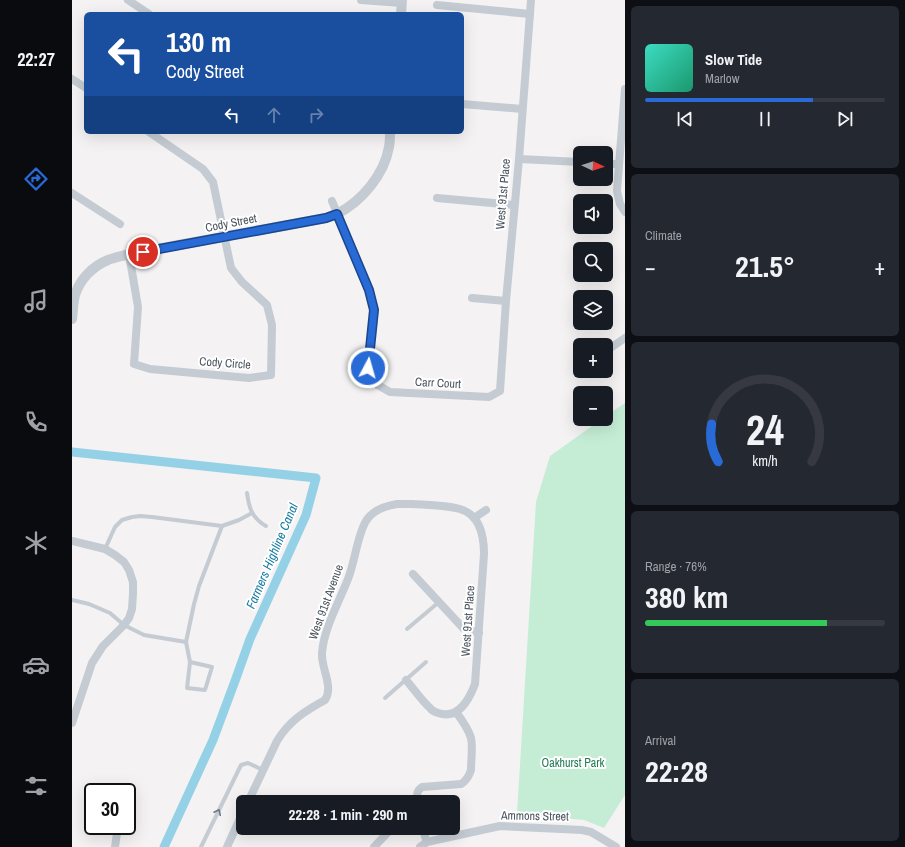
<!DOCTYPE html>
<html lang="en">
<head>
<meta charset="utf-8">
<style>
  body { margin:0; font-family:"Archivo Narrow",sans-serif; background:#242831; color:#f1f3f6; height:100vh; display:flex; flex-direction:column; font-size:15px; white-space:nowrap }
  * { box-sizing:border-box; margin:0 }
  p { font-size:13px; color:#9ea1a6 }
  .icon { flex:none; width:22px; height:22px; fill:none; stroke:currentColor; stroke-width:2; stroke-linecap:round; stroke-linejoin:round }
  .map { position:relative; flex:1; overflow:hidden }
  .details { display:flex; flex-direction:column; gap:6px; padding:6px; background:#0d0f14; width:280px }
  .details>* { flex:none }
  .top-card { position:absolute; left:12px; top:12px; width:380px; height:122px; border-radius:6px; box-shadow:0 4px 16px #0002; background:#1a4fa0; color:#fff; overflow:hidden }
  .needle { width:26px; rotate:94deg }
  .tools { position:absolute; left:501px; top:146px; display:grid; gap:8px }
  .tools a { display:grid; place-items:center; width:40px; height:40px; border-radius:6px; background:#171b24; box-shadow:0 4px 16px #0002; font-size:20px }
  .speed { position:absolute; left:12px; top:783px; display:flex; gap:8px; font-size:20px; font-weight:700; text-align:center }
  .speed>* { display:grid; place-content:center; width:52px; height:52px; border-radius:50%; background:#171b24; box-shadow:0 4px 16px #0002; line-height:1 }
  .speed .limit { border:2px solid #111; border-radius:6px; background:#fff; color:#111 }
  .pin { position:absolute; display:grid; place-items:center; width:34px; height:34px; color:#fff; margin:-17px; border:2px solid #fff; border-radius:50%; box-shadow:0 1px 4px #0007 }
  .me { position:absolute; width:44px; margin:-22px; rotate:6deg; stroke-linejoin:round; filter:drop-shadow(0 0 3px #0008) }
  .turn { display:flex; align-items:center; gap:14px; height:84px; padding:0 16px; font-size:18px }
  .turn .icon { width:52px; height:52px; stroke-width:2.5 }
  .turn b { display:block; font-size:28px; line-height:34px }
  .lanes { display:flex; align-items:center; height:38px; padding:0 16px; background:#0003; justify-content:center; gap:20px; direction:ltr }
  .lanes .off { opacity:.35 }
  .big { font-size:30px; font-weight:800; line-height:1.1 }
  .details .tile { flex:1; display:flex; flex-direction:column; justify-content:center; gap:6px; min-width:0; padding:0 14px; border-radius:6px; background:#242831 }
  .details .dial { align-items:center; gap:0 }
  .dial svg { height:104px; overflow:visible; fill:none; stroke:#363941; stroke-width:7; stroke-linecap:round; text-anchor:middle }
  .dial text { fill:#f1f3f6; stroke:none }
  .song { display:flex; align-items:center; gap:12px }
  .cover { width:48px; height:48px; border-radius:6px; background:linear-gradient(135deg,hsl(170 70% 55%),hsl(160 70% 35%)) }
  .played { height:4px; border-radius:2px; background:linear-gradient(90deg,#286bd7 70%,#363941 70%) }
  .keys { display:flex; justify-content:space-around; direction:ltr }
  .heat { display:flex; justify-content:space-between; align-items:center; font-size:22px; direction:ltr }
  .charge { height:6px; border-radius:3px; background:linear-gradient(90deg,#34c759 76%,#363941 0) }
  .trip { position:absolute; left:164px; top:795px; width:224px; height:40px; border-radius:6px; background:#171b24; box-shadow:0 4px 16px #0002; font-weight:800; line-height:40px; text-align:center }
  main { display:flex; flex:1; min-height:0 }
  .tabs { display:flex; flex-direction:column; width:72px; justify-content:space-around; align-items:center; background:#090b0e; color:#9ea1a6 }
  .tabs .icon { width:28px; height:28px }
  .tabs .current { color:#286bd7 }
  .tabs b { font-size:18px; color:#f1f3f6 }
  .map>svg:first-child { display:block }
  .green { fill:#c5edd6 }
  .lines { fill:none; stroke-linecap:round; stroke-linejoin:round }
  .canal { stroke:#95d1e6; stroke-width:9 }
  .service { stroke:#c4cbd2; stroke-width:4 }
  .minor { stroke:#c4cbd2; stroke-width:8 }
  .tertiary { stroke:#c4cbd2; stroke-width:10 }
  .oneway { stroke:#6f7881 }
  .route-casing { stroke:#1a468c; stroke-width:10 }
  .route { stroke:#286bd7; stroke-width:7 }
  .labels { text-anchor:middle; dominant-baseline:central; stroke-width:4; stroke-linejoin:round; paint-order:stroke }
  .street-label { font-size:12px; fill:#4b545e; stroke:#fff }
  .park-label { font-size:12px; fill:#1f7b52; stroke:#fff }
  .water-label { font-size:13px; font-style:italic; fill:#187ea3; stroke:#fff }
</style>
</head>
<body>
<main>
<nav class="tabs">
<b>22:27</b>
<svg class="icon current" aria-label="directions" viewBox="0 0 24 24"><path d="M12 3l9 9-9 9-9-9zM9 14v-3h6M13 9l2 2-2 2"/></svg>
<svg class="icon" aria-label="music" viewBox="0 0 24 24"><path d="M9 18V5l10-2v13"/><circle cx="6" cy="18" r="3"/><circle cx="16" cy="16" r="3"/></svg>
<svg class="icon" aria-label="phone" viewBox="0 0 24 24"><path d="M5 4h4l2 5-3 2q2 4 5 5l2-3 5 2v4C11 20 4 13 5 4z"/></svg>
<svg class="icon" aria-label="climate" viewBox="0 0 24 24"><path d="M12 3v18M4 7l16 10M4 17L20 7"/></svg>
<svg class="icon" aria-label="car" viewBox="0 0 24 24"><path d="M5 17H2v-5l4-1 3-4h7l3 4 3 1v5h-3M9 17h6M6 11h13"/><circle cx="7" cy="17" r="2"/><circle cx="17" cy="17" r="2"/></svg>
<svg class="icon" aria-label="filters" viewBox="0 0 24 24"><path d="M4 7h16M4 17h16"/><circle cx="9" cy="7" r="2"/><circle cx="15" cy="17" r="2"/></svg>
</nav>
<div class="map">
<svg width="553" height="847" viewBox="0 0 553 847">
  <rect width="100%" height="100%" fill="#f4f2f2"/>
  <polygon class="green" points="553,403 553,795 532,828 512,820 445,814 464,502 478,456 530,419 534,419 534,416"/>
  <g class="lines">
    <polyline class="canal" points="0,452 244,478 234,515 178,639 163,681 141,740 92,847"/>
    <g class="service">
      <path d="M175,493c2,15 5,25 19,33"/>
      <polyline points="33,549 43,527 50,520 60,517 68,516 80,517 150,526 167,520 180,513"/>
      <polyline points="0,600 17,604 38,613 52,625 72,635 114,642"/>
      <polyline points="335,629 367,602"/>
      <polyline points="118,662 140,667 133,690 115,688 118,662 114,642 122,604 127,586 150,526"/>
      <polyline points="313,698 354,662"/>
      <polyline points="129,847 169,765 176,763 191,770"/>
    </g>
    <g class="minor">
      <polyline points="56,0 77,14"/>
      <polyline points="289,0 330,3"/>
      <polyline points="365,5 458,14"/>
      <polyline points="0,79 14,88"/>
      <polyline points="553,89 545,191 548,204 553,212"/>
      <polyline points="390,104 450,109"/>
      <polyline points="447,159 508,162"/>
      <polyline points="534,164 547,164"/>
      <polyline points="0,193 48,224"/>
      <polyline points="365,198 442,205"/>
      <polyline points="260,201 297,290 302,310 296,368 304,384 318,392 417,397 428,391 434,301 447,159 459,0"/>
      <polyline points="57,254 66,307 62,364 78,369 177,378 199,375 200,325 195,305 170,282 159,268 141,182 131,169 77,132"/>
      <polyline points="400,298 434,301"/>
      <polyline points="534,351 553,338"/>
      <polyline points="402,518 414,510"/>
      <polyline points="0,541 33,549 43,555 52,562 57,570 61,582 61,594 60,609 57,618 52,625 31,646 20,663 0,723"/>
      <polyline points="341,574 391,628 407,633"/>
      <polyline points="46,787 46,792"/>
      <path d="M176,802l29,-61c12,-20 28,-30 48,-41 9,-14 -4,-31 -3,-47 2,-25 17,-51 26,-74 7,-17 9,-43 18,-58 6,-10 19,-15 31,-17 5,0 10,0 15,0 16,1 33,1 48,5 20,6 24,26 24,45l-9,130c-6,16 -17,36 -37,29 -3,-1 -6,-2 -8,-5 -9,-8 -16,-19 -24,-28"/>
      <path d="M345,802c0,-6 -1,-11 5,-15l39,-3c5,-3 8,-8 10,-14 0,-10 2,-23 0,-32 -3,-10 -9,-18 -15,-26"/>
      <polyline points="350,828 355,842"/>
      <polyline points="43,847 46,826"/>
      <polyline points="155,847 171,812"/>
      <polyline points="302,847 320,828"/>
      <polyline points="348,847 355,842 428,826 510,830 519,832 544,847"/>
    </g>
    <g class="tertiary">
      <polyline points="329,14 330,0"/>
      <path d="M0,319c1,-8 1,-16 3,-24 5,-16 18,-29 33,-35 7,-3 15,-4 21,-6l197,-36c3,-1 8,-3 11,-4 25,-13 47,-39 52,-67 1,-5 1,-10 1,-15"/>
    </g>
  </g>
  <defs><path id="oneway-chevron" d="M-2-3.5L2.5 0L-2 3.5" fill="none" stroke-width="1.6" stroke-linecap="round" stroke-linejoin="round"/></defs>
  <use class="oneway" href="#oneway-chevron" transform="translate(146 812) rotate(-64)"/>
  <g class="lines">
    <g class="route-casing">
      <polyline id="route" points="71,252 254,218 265,214 297,290 302,310 296,368"/>
    </g>
    <use href="#route" class="route"/>
  </g>
  <g class="labels">
    <g class="street-label">
      <text transform="translate(431 194) rotate(-85)">West 91st Place</text>
      <text transform="translate(159 223) rotate(-11)">Cody Street</text>
      <text transform="translate(153 363) rotate(4)">Cody Circle</text>
      <text transform="translate(366 383) rotate(3)">Carr Court</text>
      <text transform="translate(254 602) rotate(-70)">West 91st Avenue</text>
      <text transform="translate(396 621) rotate(-86)">West 91st Place</text>
      <text transform="translate(463 816) rotate(1)">Ammons Street</text>
    </g>
    <g class="park-label">
      <text x="501" y="763">Oakhurst Park</text>
    </g>
    <g class="water-label">
      <text transform="translate(200 556) rotate(-67)">Farmers Highline Canal</text>
    </g>
  </g>
</svg>
<div class="tools">
<a><svg class="needle" viewBox="-14 -14 28 28"><path d="M0-13l5 13h-10z" fill="#e53935"/><path d="M0 13l5-13h-10z" fill="#9ea1a6"/></svg></a>
<a><svg class="icon" aria-label="sound" viewBox="0 0 24 24"><path d="M4 9h4l5-4v14l-5-4H4zM17 9q2 3 0 6"/></svg></a>
<a><svg class="icon" aria-label="search" viewBox="0 0 24 24"><circle cx="10" cy="10" r="6"/><path d="M15 15l6 6"/></svg></a>
<a><svg class="icon" aria-label="layers" viewBox="0 0 24 24"><path d="M12 4l9 5-9 5-9-5zM3 14l9 5 9-5"/></svg></a>
<a>+</a>
<a>−</a>
</div>
<div class="speed"><div class="limit">30</div></div>
<div class="pin" style="left:71px;top:252px;background:#d93025"><svg class="icon" aria-label="arrive" viewBox="0 0 24 24"><path d="M6 21V4h12l-3 4 3 4H6"/></svg></div>
<svg class="me" style="left:296px;top:368px" viewBox="-20 -20 40 40"><circle r="17" fill="#286bd7" stroke="#fff" stroke-width="3"/><path d="M0-11L8 9 0 5-8 9z" fill="#fff"/></svg>
<div class="trip">22:28 · 1 min · 290 m</div>
<div class="top-card">
<div class="turn"><svg class="icon" aria-label="left" viewBox="0 0 24 24"><path d="M17 20v-9H6M10 6l-5 5 5 5"/></svg><div><b>130 m</b>Cody Street</div></div>
<div class="lanes"><svg class="icon" aria-label="left" viewBox="0 0 24 24"><path d="M17 20v-9H6M10 6l-5 5 5 5"/></svg><svg class="icon off" aria-label="ahead" viewBox="0 0 24 24"><path d="M12 20V5M6 11l6-6 6 6"/></svg><svg class="icon off" aria-label="right" viewBox="0 0 24 24"><path d="M7 20v-9h11M14 6l5 5-5 5"/></svg></div>
</div>
</div>
<section class="details">
<div class="tile">
<div class="song"><i class="cover"></i><div><b>Slow Tide</b><p>Marlow</p></div></div>
<div class="played"></div>
<div class="keys"><svg class="icon" aria-label="previous" viewBox="0 0 24 24"><path d="M18 5L8 12l10 7zM5 5v14"/></svg><svg class="icon" aria-label="pause" viewBox="0 0 24 24"><path d="M8 5v14M16 5v14"/></svg><svg class="icon" aria-label="next" viewBox="0 0 24 24"><path d="M6 5l10 7-10 7zM19 5v14"/></svg></div>
</div>
<div class="tile"><p>Climate</p>
<div class="heat"><a>−</a><b class="big">21.5°</b><a>+</a></div>
</div>
<div class="tile dial"><svg viewBox="0 0 100 80">
<path d="M14 69A42 42 0 1 1 86 69"/>
<path d="M14 69A42 42 0 0 1 9 40" stroke="#286bd7"/>
<text x="50" y="56" font-size="32" font-weight="700">24</text>
<text x="50" y="72" font-size="11">km/h</text>
</svg></div>
<div class="tile"><p>Range · 76%</p><b class="big">380 km</b><div class="charge"></div></div>
<div class="tile"><p>Arrival</p><b class="big">22:28</b></div>
</section>
</main>
</body>
</html>
